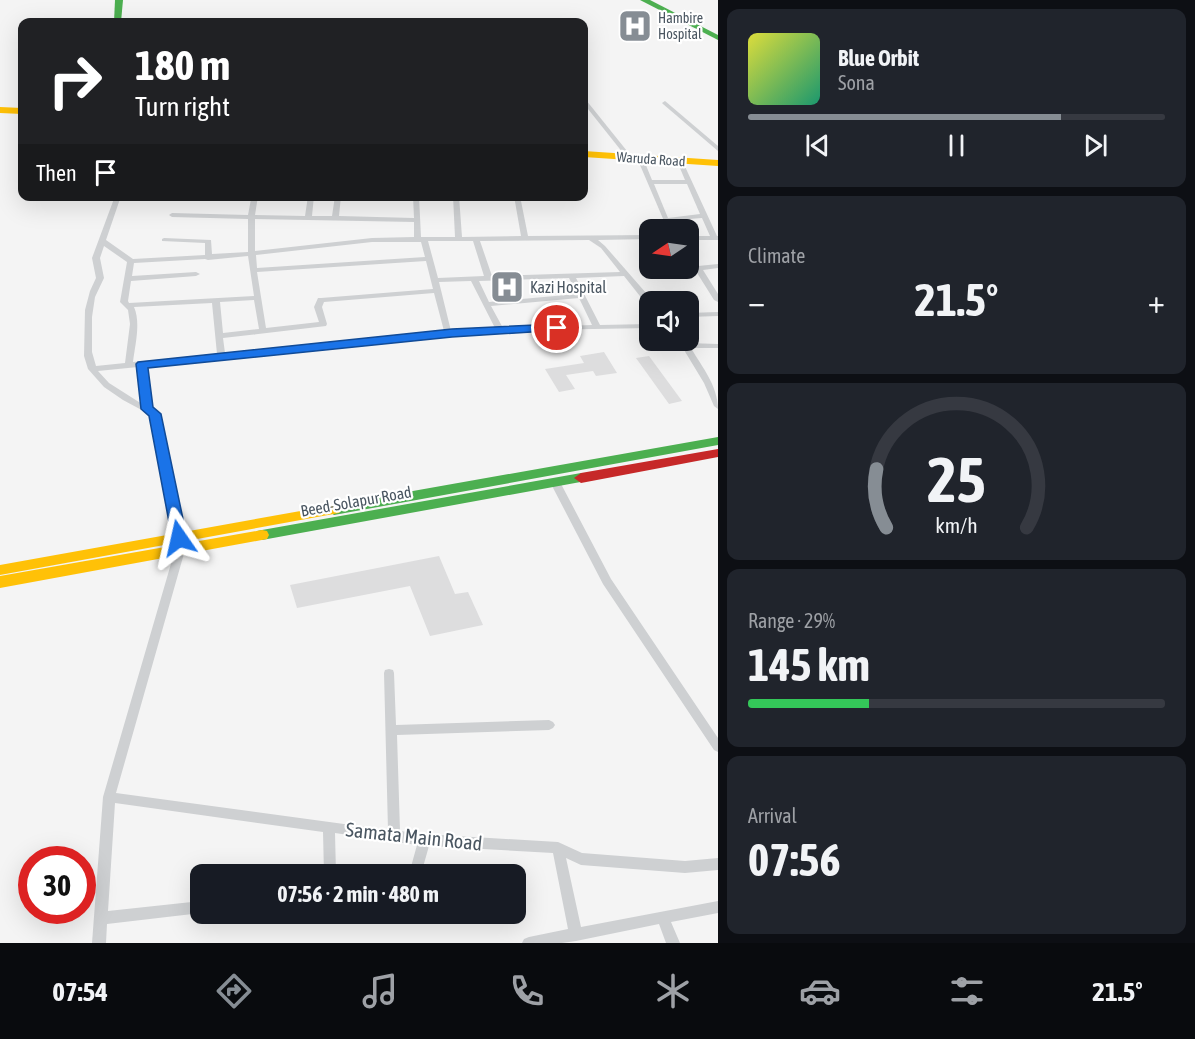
<!DOCTYPE html>
<html lang="en">
<head>
<meta charset="utf-8">
<style>
  body { margin:0; font-family:"Asap Condensed",sans-serif; background:#20242c; color:#f1f3f6; height:100vh; display:flex; flex-direction:column; font-size:22px; white-space:nowrap }
  * { box-sizing:border-box; margin:0 }
  p { font-size:20px; color:#9ea1a6 }
  .icon { flex:none; width:33px; height:33px; fill:none; stroke:currentColor; stroke-width:2; stroke-linecap:round; stroke-linejoin:round }
  .map { position:relative; flex:1; overflow:hidden }
  .details { display:flex; flex-direction:column; gap:9px; padding:9px; background:#0d0f14; width:477px }
  .details>* { flex:none }
  .guide { position:absolute; left:18px; top:18px; width:570px; height:183px; border-radius:12px; box-shadow:0 6px 24px #0002; background:#202124; color:#fff; overflow:hidden }
  .needle { width:39px; rotate:257deg }
  .tools { position:absolute; left:639px; top:219px; display:grid; gap:12px }
  .tools a { display:grid; place-items:center; width:60px; height:60px; border-radius:12px; background:#171b24; box-shadow:0 6px 24px #0002; font-size:30px }
  .speed { position:absolute; left:18px; top:846px; display:flex; gap:12px; font-size:30px; font-weight:700; text-align:center }
  .speed>* { display:grid; place-content:center; width:78px; height:78px; border-radius:50%; background:#171b24; box-shadow:0 6px 24px #0002; line-height:1 }
  .speed .limit { border:9px solid #d22; background:#fff; color:#111 }
  .pin { position:absolute; display:grid; place-items:center; width:51px; height:51px; color:#fff; margin:-26px; border:3px solid #fff; border-radius:50%; box-shadow:0 2px 6px #0007 }
  .me { position:absolute; width:66px; margin:-33px; rotate:349deg; stroke-linejoin:round; filter:drop-shadow(0 0 4px #0008) }
  .turn { display:flex; align-items:center; gap:21px; height:126px; padding:0 18px; font-size:27px }
  .turn .icon { width:78px; height:78px; stroke-width:2.5 }
  .turn b { display:block; font-size:42px; line-height:51px }
  .then { display:flex; align-items:center; height:57px; padding:0 18px; background:#0003; gap:12px; font-size:22px }
  .big { font-size:45px; font-weight:700; line-height:1.1 }
  .details .card { flex:1; display:flex; flex-direction:column; justify-content:center; gap:9px; min-width:0; padding:0 21px; border-radius:12px; background:#20242c }
  .details .dial { align-items:center; gap:0 }
  .dial svg { height:156px; overflow:visible; fill:none; stroke:#363941; stroke-width:7; stroke-linecap:round; text-anchor:middle }
  .dial text { fill:#f1f3f6; stroke:none }
  .song { display:flex; align-items:center; gap:18px }
  .cover { width:72px; height:72px; border-radius:9px; background:linear-gradient(135deg,hsl(60 70% 55%),hsl(160 70% 35%)) }
  .played { height:6px; border-radius:3px; background:linear-gradient(90deg,#868d94 75%,#363941 75%) }
  .keys { display:flex; justify-content:space-around; direction:ltr }
  .heat { display:flex; justify-content:space-between; align-items:center; font-size:33px; direction:ltr }
  .charge { height:9px; border-radius:4px; background:linear-gradient(90deg,#34c759 29%,#363941 0) }
  .trip { position:absolute; left:190px; top:864px; width:336px; height:60px; border-radius:12px; background:#171b24; box-shadow:0 6px 24px #0002; font-weight:700; line-height:60px; text-align:center }
  .menu { display:flex; height:96px; justify-content:space-around; align-items:center; background:#090b0e; color:#9ea1a6 }
  .menu .icon { width:42px; height:42px }
  .menu .selected { color:#868d94 }
  .menu b { font-size:27px; color:#f1f3f6 }
  main { display:flex; flex:1; min-height:0 }
  .map>svg:first-child { display:block }
  .building { fill:#ddddde }
  .lines { fill:none; stroke-linecap:round; stroke-linejoin:round }
  .street { fill:#ced0d2; fill-rule:evenodd }
  .fast { fill:#4caf50; fill-rule:evenodd }
  .slow { fill:#ffc107; fill-rule:evenodd }
  .jam { fill:#c62828; fill-rule:evenodd }
  .route { fill:#1a73e8; stroke:#114b97; stroke-width:1.5 }
  .labels { text-anchor:middle; dominant-baseline:central; stroke-width:4.5; stroke-linejoin:round; paint-order:stroke }
  .far-poi-label { font-size:14px; fill:#4a5661; stroke:#fff; text-anchor:start }
  .far-street-label { font-size:14px; fill:#4a5661; stroke:#fff }
  .poi-label { font-size:16px; fill:#4a5661; stroke:#fff; text-anchor:start }
  .street-label { font-size:16px; fill:#4a5661; stroke:#fff }
  .near-street-label { font-size:20px; fill:#4a5661; stroke:#fff }
</style>
</head>
<body>
<main>
<div class="map">
<svg width="718" height="943" viewBox="0 0 718 943">
  <rect width="100%" height="100%" fill="#f4f4f4"/>
  <g class="building">
    <polygon points="604,352 617,373 596,376 593,371 566,375 575,389 559,392 545,369 584,363 580,356"/>
    <polygon points="649,356 682,401 669,404 636,358"/>
    <polygon points="439,556 455,594 468,592 483,625 430,636 410,586 297,608 290,585"/>
  </g>
  <g class="lines">
    <g class="street">
      <polygon points="584,99 586,100 631,156 631,158 627,158 584,104"/>
      <polygon points="665,101 718,146 718,151 663,104 662,103"/>
      <path d="M638,157l5,1 9,22h33l-8,-19 5,-1 35,76h1v4h-30v-4h22l-8,-18 -38,3 -27,-63zM654,184h33l13,30 -32,4z"/>
      <path d="M115,196h6l-15,44 27,19 72,-4v-12l-43,-2v-2l2,-1 47,2 1,14 36,-2v-33l-76,-2 -3,-2 3,-2 76,2 3,-16 -14,-3h21l-3,19 50,1 3,-20h6l-2,20h20l3,-20h6l-2,20 75,2 -1,-22h6l2,41h34l-2,-41h6l3,41 59,-1 -7,-40h6l8,40 122,-1v4l-52,1 7,6 48,55 -3,1v3h-3l-23,-29 -48,2 24,47 50,-1v4l-113,2 -85,5 -306,31 5,42 8,6 25,124 -2,2h-6l-2,-2 -23,-123 -28,-15 -19,-13 -16,-18 -4,-13 1,-46 5,-19 6,-13 -4,-20zM255,219l159,3v15l-42,1 -117,13zM589,240l12,8 19,24 -128,4 -12,-35zM428,241h45l11,35 -46,2zM372,242h49l4,15 -168,11 -1,-13zM104,246l23,16 -7,40 8,8 2,14 -5,39 -29,3 -4,-14v-35l3,-20 9,-19 -4,-20zM248,256l6,40 -125,7 -1,-2 3,-20 65,-5 4,-2 -4,-2 -64,4 2,-13 71,-4 3,1zM426,261l7,28 -112,9h-3l-4,9 5,15 -53,6 -9,-56zM569,278l8,16 -88,8 -10,-21zM471,281l24,47 -44,3 -12,-49zM434,293l10,38 -219,22 -2,-15 103,-12 1,-2 -5,-17 2,-5zM579,298l13,27 -89,3 -12,-22zM254,300l5,29 -36,4 -3,-31zM212,303l5,51 -84,8c2,-17 8,-39 1,-55zM138,367l4,37 -33,-21 -11,-12z"/>
      <polygon points="718,264 718,268 703,270 718,294 718,302 714,300 694,268 698,266"/>
      <polygon points="718,312 718,316 688,317 688,313"/>
      <path d="M678,340h8l2,3 30,1v4h-27c11,19 27,38 27,61l-4,-3 -10,-23z"/>
      <polygon points="555,479 560,482 611,579 718,738 718,752 714,750 603,584 550,482"/>
      <polygon points="180,547 183,548 185,550 116,793 388,830 384,673 385,670 389,669 393,670 394,673 396,725 549,720 553,722 555,725 553,728 549,730 397,735 400,831 424,834 558,842 582,853 685,861 718,858 718,870 685,873 581,865 566,858 581,927 718,901 718,913 671,922 680,943 666,943 659,924 576,941 562,943 522,943 524,939 529,937 568,929 553,853 429,846 421,874 409,874 417,845 335,833 336,874 324,874 323,832 115,803 108,911 201,901 201,913 107,924 106,943 92,943 103,797 175,550 177,548"/>
    </g>
    <g class="fast">
      <polygon points="115,0 123,0 121,22 114,22"/>
      <polygon points="640,0 650,0 718,35 718,40"/>
      <polygon points="718,437 718,445 334,515 327,510 334,505"/>
      <polygon points="581,473 588,478 586,481 262,540 257,539 255,535 257,531 262,530"/>
    </g>
    <g class="slow">
      <polygon points="0,107 22,108 22,114 0,113"/>
      <polygon points="584,151 718,160 718,166 584,157"/>
      <polygon points="334,505 341,510 339,513 0,575 0,565"/>
      <polygon points="262,530 267,531 269,535 267,539 0,588 0,576"/>
    </g>
    <polygon class="jam" points="718,449 718,457 581,483 574,478 581,473"/>
  </g>
  <polygon class="route" points="557,324 562,325 562,330 452,337 148,368 153,407 161,414 187,538 179,543 172,538 149,416 141,409 136,364 138,362 452,329"/>
  <defs>
    <g id="hospital-square" transform="scale(1.725)"><rect x="-9" y="-9" width="18" height="18" rx="4" fill="#868d94" stroke="#fff"/><path d="M-5-5h3v3.5h4V-5h3V5h-3V1.5h-4V5h-3Z" fill="#fff"/></g>
  </defs>
  <g fill-rule="evenodd">
    <use href="#hospital-square" x="635" y="26"/>
    <use href="#hospital-square" x="507" y="287"/>
  </g>
  <g class="labels">
    <g class="far-poi-label">
      <text x="658" y="18">Hambire<tspan x="658" dy="16">Hospital</tspan></text>
    </g>
    <g class="far-street-label">
      <text transform="translate(651 159) rotate(4)">Waruda Road</text>
    </g>
    <g class="poi-label">
      <text x="530" y="287">Kazi Hospital</text>
    </g>
    <g class="street-label">
      <text transform="translate(356 501) rotate(-10)">Beed-Solapur Road</text>
    </g>
    <g class="near-street-label">
      <text transform="translate(414 836) rotate(6)">Samata Main Road</text>
    </g>
  </g>
</svg>
<div class="tools">
<a><svg class="needle" viewBox="-14 -14 28 28"><path d="M0-13l5 13h-10z" fill="#e53935"/><path d="M0 13l5-13h-10z" fill="#9ea1a6"/></svg></a>
<a><svg class="icon" aria-label="sound" viewBox="0 0 24 24"><path d="M4 9h4l5-4v14l-5-4H4zM17 9q2 3 0 6"/></svg></a>
</div>
<div class="speed"><div class="limit">30</div></div>
<div class="pin" style="left:557px;top:328px;background:#d93025"><svg class="icon" aria-label="arrive" viewBox="0 0 24 24"><path d="M6 21V4h12l-3 4 3 4H6"/></svg></div>
<svg class="me" style="left:179px;top:538px" viewBox="-20 -20 40 40"><path d="M0-17L14 15 0 8-14 15z" fill="#1a73e8" stroke="#fff" stroke-width="4"/></svg>
<div class="trip">07:56 · 2 min · 480 m</div>
<div class="guide">
<div class="turn"><svg class="icon" aria-label="right" viewBox="0 0 24 24"><path d="M7 20v-9h11M14 6l5 5-5 5"/></svg><div><b>180 m</b>Turn right</div></div>
<div class="then">Then<svg class="icon" aria-label="arrive" viewBox="0 0 24 24"><path d="M6 21V4h12l-3 4 3 4H6"/></svg></div>
</div>
</div>
<section class="details">
<div class="card">
<div class="song"><i class="cover"></i><div><b>Blue Orbit</b><p>Sona</p></div></div>
<div class="played"></div>
<div class="keys"><svg class="icon" aria-label="previous" viewBox="0 0 24 24"><path d="M18 5L8 12l10 7zM5 5v14"/></svg><svg class="icon" aria-label="pause" viewBox="0 0 24 24"><path d="M8 5v14M16 5v14"/></svg><svg class="icon" aria-label="next" viewBox="0 0 24 24"><path d="M6 5l10 7-10 7zM19 5v14"/></svg></div>
</div>
<div class="card"><p>Climate</p>
<div class="heat"><a>−</a><b class="big">21.5°</b><a>+</a></div>
</div>
<div class="card dial"><svg viewBox="0 0 100 80">
<path d="M14 69A42 42 0 1 1 86 69"/>
<path d="M14 69A42 42 0 0 1 9 39" stroke="#868d94"/>
<text x="50" y="56" font-size="32" font-weight="700">25</text>
<text x="50" y="72" font-size="11">km/h</text>
</svg></div>
<div class="card"><p>Range · 29%</p><b class="big">145 km</b><div class="charge"></div></div>
<div class="card"><p>Arrival</p><b class="big">07:56</b></div>
</section>
</main>
<nav class="menu">
<b>07:54</b>
<svg class="icon selected" aria-label="directions" viewBox="0 0 24 24"><path d="M12 3l9 9-9 9-9-9zM9 14v-3h6M13 9l2 2-2 2"/></svg>
<svg class="icon" aria-label="music" viewBox="0 0 24 24"><path d="M9 18V5l10-2v13"/><circle cx="6" cy="18" r="3"/><circle cx="16" cy="16" r="3"/></svg>
<svg class="icon" aria-label="phone" viewBox="0 0 24 24"><path d="M5 4h4l2 5-3 2q2 4 5 5l2-3 5 2v4C11 20 4 13 5 4z"/></svg>
<svg class="icon" aria-label="climate" viewBox="0 0 24 24"><path d="M12 3v18M4 7l16 10M4 17L20 7"/></svg>
<svg class="icon" aria-label="car" viewBox="0 0 24 24"><path d="M5 17H2v-5l4-1 3-4h7l3 4 3 1v5h-3M9 17h6M6 11h13"/><circle cx="7" cy="17" r="2"/><circle cx="17" cy="17" r="2"/></svg>
<svg class="icon" aria-label="filters" viewBox="0 0 24 24"><path d="M4 7h16M4 17h16"/><circle cx="9" cy="7" r="2"/><circle cx="15" cy="17" r="2"/></svg>
<b>21.5°</b>
</nav>
</body>
</html>
